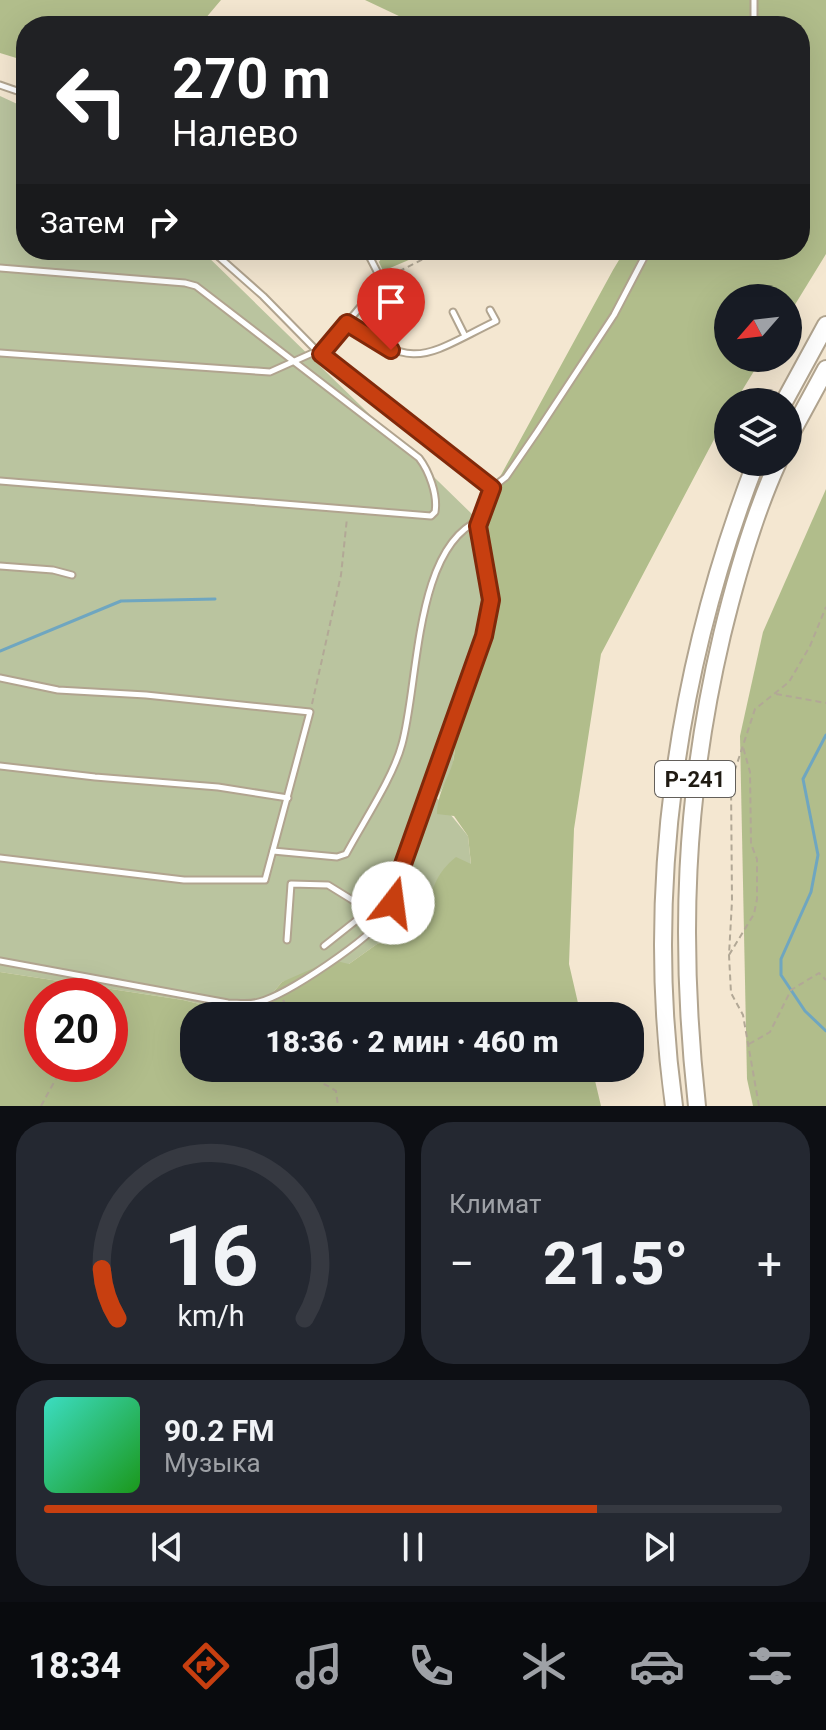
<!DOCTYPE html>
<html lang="ru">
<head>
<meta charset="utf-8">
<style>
  body { margin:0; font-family:Roboto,sans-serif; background:#242831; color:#f1f3f6; height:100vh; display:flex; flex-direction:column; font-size:30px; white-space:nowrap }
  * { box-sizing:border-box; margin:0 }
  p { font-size:26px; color:#9ea1a6 }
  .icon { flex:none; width:44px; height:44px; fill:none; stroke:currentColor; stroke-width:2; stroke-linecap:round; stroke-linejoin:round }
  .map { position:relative; height:1106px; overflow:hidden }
  .details { display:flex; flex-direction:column; gap:16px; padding:16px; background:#0d0f14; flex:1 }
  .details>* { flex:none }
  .guide { position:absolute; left:16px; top:16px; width:794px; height:244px; border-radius:32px; box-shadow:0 8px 32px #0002; background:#202124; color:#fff; overflow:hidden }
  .needle { width:52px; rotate:242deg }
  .buttons { position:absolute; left:714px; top:284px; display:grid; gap:16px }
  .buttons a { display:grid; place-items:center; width:88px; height:88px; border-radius:50%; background:#171b24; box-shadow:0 8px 32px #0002; font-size:40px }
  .speed { position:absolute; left:24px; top:978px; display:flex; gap:16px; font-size:40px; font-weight:700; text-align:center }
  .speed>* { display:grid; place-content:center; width:104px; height:104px; border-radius:50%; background:#171b24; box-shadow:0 8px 32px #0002; line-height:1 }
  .speed .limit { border:12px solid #d22; background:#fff; color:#111 }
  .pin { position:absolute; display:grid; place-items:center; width:68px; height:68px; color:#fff; margin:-82px -34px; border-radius:50% 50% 50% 0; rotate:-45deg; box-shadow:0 0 8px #0007 }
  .pin .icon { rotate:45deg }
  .me { position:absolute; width:88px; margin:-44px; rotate:15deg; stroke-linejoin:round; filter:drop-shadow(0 0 6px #0008) }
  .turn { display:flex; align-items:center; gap:28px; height:168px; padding:0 24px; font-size:36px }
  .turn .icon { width:104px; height:104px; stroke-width:2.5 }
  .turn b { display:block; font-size:56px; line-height:68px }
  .then { display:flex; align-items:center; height:76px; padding:0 24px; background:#0003; gap:16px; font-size:30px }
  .big { font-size:60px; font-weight:800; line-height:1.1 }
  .details .widget { flex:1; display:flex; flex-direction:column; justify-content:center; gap:12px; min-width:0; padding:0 28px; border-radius:32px; background:#242831 }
  .details .dial { align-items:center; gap:0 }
  .dial svg { height:208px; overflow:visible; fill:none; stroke:#363941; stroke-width:7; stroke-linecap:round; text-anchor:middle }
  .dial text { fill:#f1f3f6; stroke:none }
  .song { display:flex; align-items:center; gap:24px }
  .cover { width:96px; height:96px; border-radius:12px; background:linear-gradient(135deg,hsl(170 70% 55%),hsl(120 70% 35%)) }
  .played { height:8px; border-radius:4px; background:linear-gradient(90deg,#c73f10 75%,#363941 75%) }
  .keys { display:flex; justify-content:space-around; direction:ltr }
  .heat { display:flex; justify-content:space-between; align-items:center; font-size:44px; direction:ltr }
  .details .tiles { flex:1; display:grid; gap:16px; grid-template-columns:1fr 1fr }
  .widget:last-child { grid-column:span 2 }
  .trip { position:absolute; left:180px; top:1002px; width:464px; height:80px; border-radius:32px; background:#171b24; box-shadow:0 8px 32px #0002; font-weight:800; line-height:80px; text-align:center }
  .dock { display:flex; height:128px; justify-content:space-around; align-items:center; background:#090b0e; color:#9ea1a6 }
  .dock .icon { width:56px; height:56px }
  .dock .selected { color:#c73f10 }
  .dock b { font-size:36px; color:#f1f3f6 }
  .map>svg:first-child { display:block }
  .green { fill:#bac49f }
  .forest { fill:#b1bd8b; fill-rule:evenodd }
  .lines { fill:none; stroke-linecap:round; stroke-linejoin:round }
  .stream { stroke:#6fa6c0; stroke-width:3 }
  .service-casing { stroke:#b1a48f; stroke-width:9 }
  .trunk-casing { stroke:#b1a48f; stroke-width:20 }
  .path { stroke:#b2a896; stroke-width:2; stroke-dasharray:6 4; stroke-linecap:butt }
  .service { stroke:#fff; stroke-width:5 }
  .trunk { stroke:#fff; stroke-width:16 }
  .route-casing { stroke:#81290a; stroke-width:20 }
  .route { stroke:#c73f10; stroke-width:14 }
  .labels { text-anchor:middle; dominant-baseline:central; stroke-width:6; stroke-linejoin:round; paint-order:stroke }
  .shield { fill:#fff; stroke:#635f5a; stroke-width:2 }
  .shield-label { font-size:22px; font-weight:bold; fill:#201b13 }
</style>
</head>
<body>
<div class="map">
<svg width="826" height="1106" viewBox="0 0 826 1106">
  <rect width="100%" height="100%" fill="#f4e7d1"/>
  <polygon class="green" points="0,96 26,108 26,250 201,250 477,519 500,594 479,645 480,664 469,681 471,700 459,713 452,771 437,798 468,836 471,865 431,890 427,915 399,938 377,944 349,964 282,982 257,1011 229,1011 183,1000 0,972"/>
  <g class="forest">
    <polygon points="0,0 221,0 199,26 26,26 26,61 0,53"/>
    <path d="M365,0h461v254l-38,62v-18h-60v60h34l-27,44h-7v11l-127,241 -27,175 -5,135 12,52h-387v52h398l9,38h-601v-134l183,28 46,11h28l25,-29 50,-22 17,4 28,-20 22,-6 28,-23c4,-25 9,-42 29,-58l15,7 -3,-28 -14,-20 -17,-2c1,-36 28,-46 13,-89l21,-25 -2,-19 11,-17 -1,-19 20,-51 -22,-75 136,-249 12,-20h175v-224h-380zM42,996h68v68h-68z"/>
    <polygon points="394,250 432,250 383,271 379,262 383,256"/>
    <polygon points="826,489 826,1106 753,1106 747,1079 740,736 763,632"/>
  </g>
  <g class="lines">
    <g class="stream">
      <polyline points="0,651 121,601 215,599"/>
      <polyline points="826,735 803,779 818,855 811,892 781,959 781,975 805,1011 826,1031"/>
    </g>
    <g class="service-casing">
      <g id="service">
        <polyline points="754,0 754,26"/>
        <polyline points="0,85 26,94"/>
        <polyline points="211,250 263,296 317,351"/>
        <polyline points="366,250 382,281 321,354 492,488"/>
        <path d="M0,268l185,15 11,3 223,172c10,13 19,37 16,54l-4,4 -431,-35"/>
        <polyline points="453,312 465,336"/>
        <path d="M347,323c70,49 77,33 149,-2l-6,-11"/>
        <polyline points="0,353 270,372 317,351"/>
        <polyline points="0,566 53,570 72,575"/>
        <polyline points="0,678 58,690 146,695 310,712 265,880 184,880 0,858"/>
        <polyline points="0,766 95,777 218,787 288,798"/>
        <path d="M273,851l64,6 9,-3c17,-32 47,-76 56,-110 17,-61 12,-197 78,-224"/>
        <polyline points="287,940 291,884 328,885 370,911"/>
        <polyline points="324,946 377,904 394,885"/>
        <path d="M0,961l228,42c10,0 21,2 31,-1 28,-7 111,-63 127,-87 7,-10 9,-22 11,-34l87,-245 7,-36 -13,-74 14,-38 14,-11 31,-45 77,-117 34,-65"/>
      </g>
    </g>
    <g class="trunk-casing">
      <g id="trunk">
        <polyline points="784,402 826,325"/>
        <polyline points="788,439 826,369"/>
        <path d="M674,1106c-30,-217 3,-440 82,-644"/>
        <path d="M697,1106c-18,-164 -13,-310 25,-471 14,-58 31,-118 56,-173"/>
      </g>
    </g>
    <g class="path">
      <polyline points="390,276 441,250"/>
      <polyline points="776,694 826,703"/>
      <polyline points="312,704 341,575 347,518"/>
      <polyline points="729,955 754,914 757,899 757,859 751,844 750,772 743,747"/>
      <polyline points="80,996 80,985"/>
      <polyline points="283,1000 293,1016"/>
      <polyline points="749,1044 770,1032 791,990 819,973 826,980"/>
      <path d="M313,1068c2,15 12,15 23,23l2,15"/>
      <polyline points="41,1106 64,1064"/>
      <polyline points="759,1106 743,1015 731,993 729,955 732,901 731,782 755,709 789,682 810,646 826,607"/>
    </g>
    <use href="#service" class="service"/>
    <use href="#trunk" class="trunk"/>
  </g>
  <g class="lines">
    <g class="route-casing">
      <polyline id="route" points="391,350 347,323 321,354 492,488 478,526 491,600 484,636 397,881 393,903"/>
    </g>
    <use href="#route" class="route"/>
  </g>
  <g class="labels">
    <rect class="shield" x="655" y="761" width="80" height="36" rx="6"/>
    <g class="shield-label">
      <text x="695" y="779">Р-241</text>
    </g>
  </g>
</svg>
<div class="buttons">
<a><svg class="needle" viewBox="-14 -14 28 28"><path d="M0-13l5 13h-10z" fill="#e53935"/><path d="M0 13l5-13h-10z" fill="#9ea1a6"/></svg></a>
<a><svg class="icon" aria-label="layers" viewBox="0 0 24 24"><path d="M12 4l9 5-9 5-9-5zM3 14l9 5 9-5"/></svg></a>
</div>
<div class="speed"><div class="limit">20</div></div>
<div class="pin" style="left:391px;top:350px;background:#d93025"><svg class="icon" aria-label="arrive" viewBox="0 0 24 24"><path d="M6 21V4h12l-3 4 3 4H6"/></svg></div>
<svg class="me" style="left:393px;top:903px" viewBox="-20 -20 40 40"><circle r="19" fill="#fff"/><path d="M0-13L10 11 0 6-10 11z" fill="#c73f10"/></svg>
<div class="trip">18:36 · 2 мин · 460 m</div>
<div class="guide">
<div class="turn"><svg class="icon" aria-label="left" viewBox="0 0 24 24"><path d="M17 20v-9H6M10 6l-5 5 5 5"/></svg><div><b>270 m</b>Налево</div></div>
<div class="then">Затем<svg class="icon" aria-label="right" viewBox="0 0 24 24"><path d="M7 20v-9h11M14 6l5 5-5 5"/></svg></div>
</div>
</div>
<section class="details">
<div class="tiles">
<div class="widget dial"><svg viewBox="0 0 100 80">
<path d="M14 69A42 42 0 1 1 86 69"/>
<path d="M14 69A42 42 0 0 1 8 50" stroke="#c73f10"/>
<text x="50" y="56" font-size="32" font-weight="700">16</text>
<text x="50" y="72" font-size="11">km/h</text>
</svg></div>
<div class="widget"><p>Климат</p>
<div class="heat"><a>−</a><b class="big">21.5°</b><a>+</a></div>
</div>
<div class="widget">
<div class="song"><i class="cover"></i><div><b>90.2 FM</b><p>Музыка</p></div></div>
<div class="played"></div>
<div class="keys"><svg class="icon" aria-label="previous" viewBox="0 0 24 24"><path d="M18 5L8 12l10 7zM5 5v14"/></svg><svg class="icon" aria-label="pause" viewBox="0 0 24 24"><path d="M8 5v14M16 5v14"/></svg><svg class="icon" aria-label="next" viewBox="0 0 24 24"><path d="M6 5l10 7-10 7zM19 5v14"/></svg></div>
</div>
</div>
</section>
<nav class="dock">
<b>18:34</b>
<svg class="icon selected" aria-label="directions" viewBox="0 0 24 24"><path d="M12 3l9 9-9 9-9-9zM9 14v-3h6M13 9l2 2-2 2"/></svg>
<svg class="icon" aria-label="music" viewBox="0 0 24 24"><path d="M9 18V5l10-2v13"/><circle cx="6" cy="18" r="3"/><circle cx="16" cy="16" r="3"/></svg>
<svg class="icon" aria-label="phone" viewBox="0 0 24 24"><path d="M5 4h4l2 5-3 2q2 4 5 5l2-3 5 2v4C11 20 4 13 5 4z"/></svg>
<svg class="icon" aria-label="climate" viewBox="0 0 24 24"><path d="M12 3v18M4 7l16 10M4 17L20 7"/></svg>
<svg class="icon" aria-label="car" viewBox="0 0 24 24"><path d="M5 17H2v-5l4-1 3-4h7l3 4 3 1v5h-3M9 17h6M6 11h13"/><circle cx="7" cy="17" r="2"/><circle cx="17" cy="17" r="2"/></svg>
<svg class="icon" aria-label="filters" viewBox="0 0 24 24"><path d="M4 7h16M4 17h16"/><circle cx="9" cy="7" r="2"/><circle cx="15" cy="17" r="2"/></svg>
</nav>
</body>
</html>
